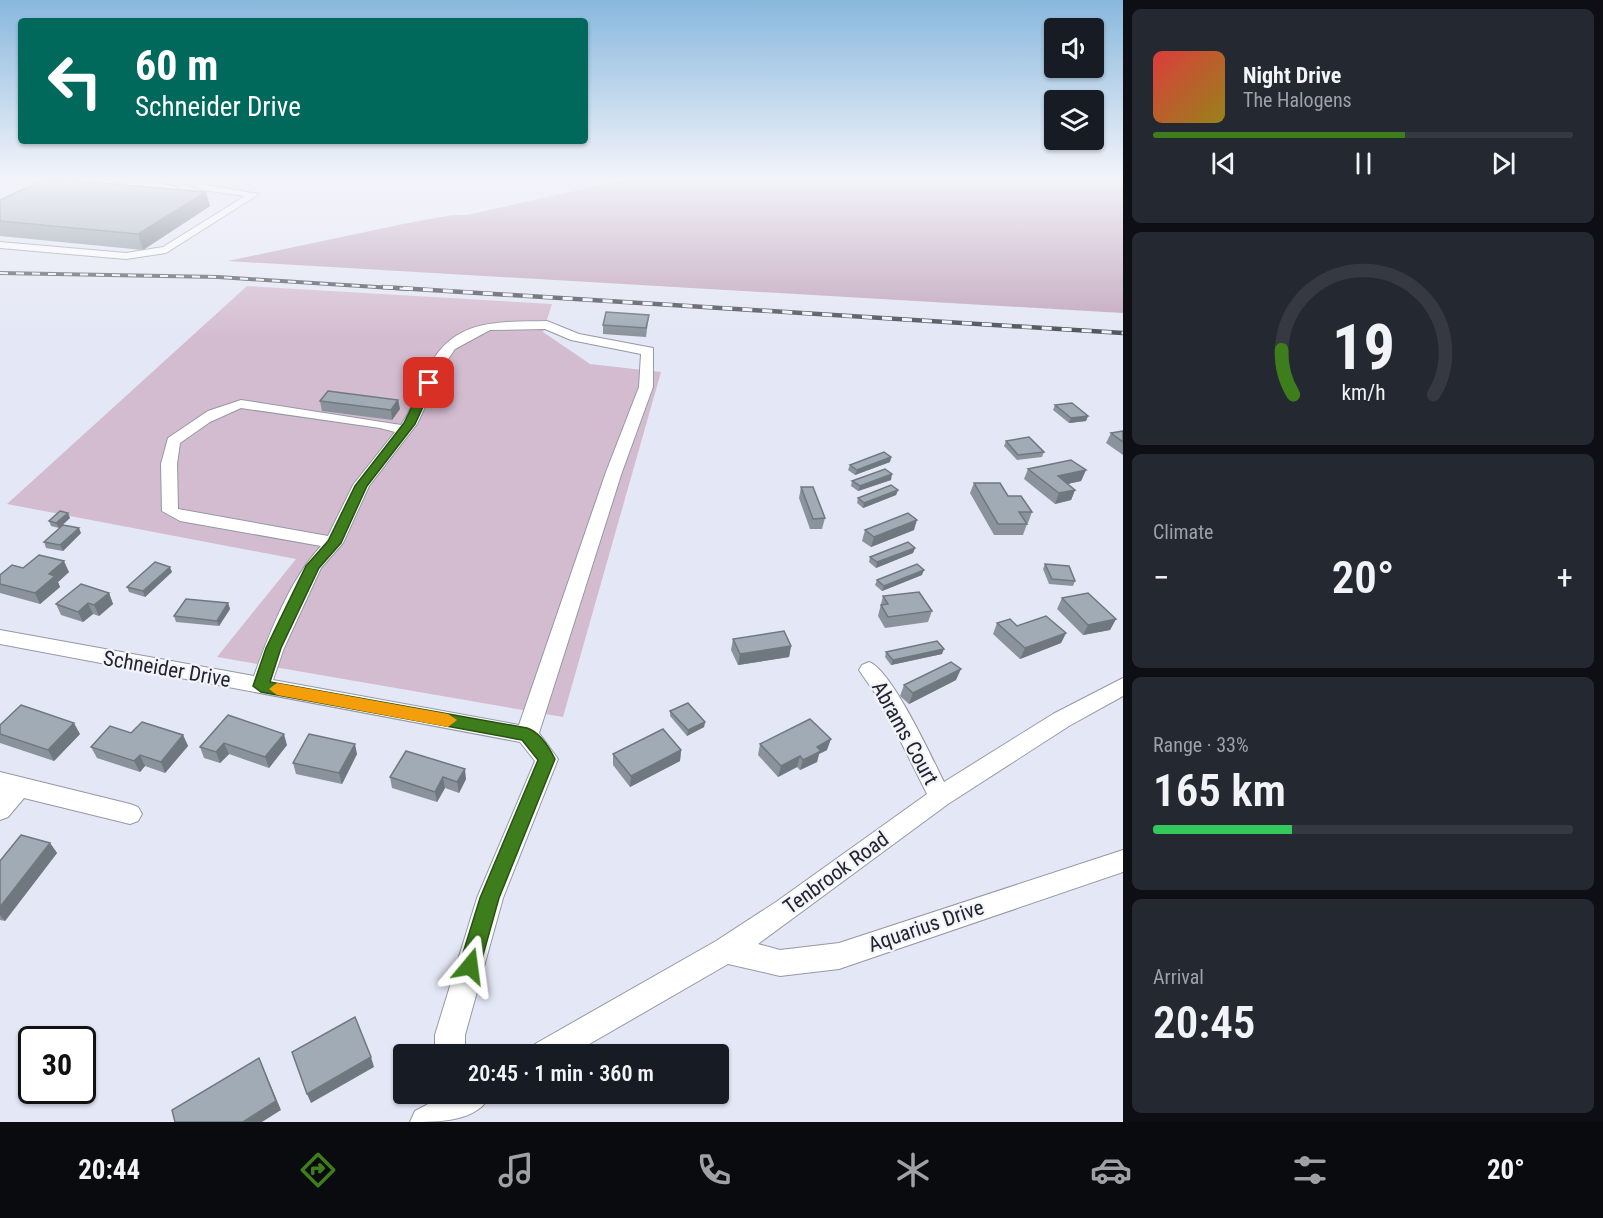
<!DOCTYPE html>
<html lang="en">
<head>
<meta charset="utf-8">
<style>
  body { margin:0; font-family:"Roboto Condensed",sans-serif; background:#242831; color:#f1f3f6; height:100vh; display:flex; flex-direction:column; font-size:22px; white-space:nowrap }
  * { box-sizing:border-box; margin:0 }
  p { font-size:20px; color:#9ea1a6 }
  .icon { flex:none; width:33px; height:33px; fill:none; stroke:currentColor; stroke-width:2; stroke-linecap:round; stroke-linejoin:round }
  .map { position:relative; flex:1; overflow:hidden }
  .sheet { display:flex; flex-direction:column; gap:9px; padding:9px; background:#0d0f14; width:480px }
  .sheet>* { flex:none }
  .guide { position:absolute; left:18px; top:18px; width:570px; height:126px; border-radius:6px; box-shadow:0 2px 4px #0004; background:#00695c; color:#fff; overflow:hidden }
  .tools { position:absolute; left:1044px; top:18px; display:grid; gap:12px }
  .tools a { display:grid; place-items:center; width:60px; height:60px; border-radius:6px; background:#171b24; box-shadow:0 2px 4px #0004; font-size:30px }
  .speed { position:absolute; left:18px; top:1026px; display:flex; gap:12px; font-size:30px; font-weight:700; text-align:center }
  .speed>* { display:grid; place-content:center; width:78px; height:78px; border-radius:50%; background:#171b24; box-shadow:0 2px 4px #0004; line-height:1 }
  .speed .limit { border:3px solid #111; border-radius:9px; background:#fff; color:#111 }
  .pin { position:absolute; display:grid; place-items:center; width:51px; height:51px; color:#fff; margin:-26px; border-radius:12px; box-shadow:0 3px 9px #0006 }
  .me { position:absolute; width:66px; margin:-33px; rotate:16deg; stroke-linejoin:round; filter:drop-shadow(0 0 4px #0008) }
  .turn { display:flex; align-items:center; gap:21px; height:126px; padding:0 18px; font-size:27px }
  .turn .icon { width:78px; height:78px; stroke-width:2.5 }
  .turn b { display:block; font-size:42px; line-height:51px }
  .big { font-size:45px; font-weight:600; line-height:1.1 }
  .sheet .card { flex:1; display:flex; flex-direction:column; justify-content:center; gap:9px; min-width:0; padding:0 21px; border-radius:9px; background:#242831 }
  .sheet .dial { align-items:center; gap:0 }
  .dial svg { height:156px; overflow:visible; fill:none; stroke:#363941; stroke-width:7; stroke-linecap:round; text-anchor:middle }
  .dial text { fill:#f1f3f6; stroke:none }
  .song { display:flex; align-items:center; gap:18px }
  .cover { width:72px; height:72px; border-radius:9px; background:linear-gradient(135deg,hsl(0 70% 55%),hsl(50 70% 35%)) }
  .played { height:6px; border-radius:3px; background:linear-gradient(90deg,#3d7d1b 60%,#363941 60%) }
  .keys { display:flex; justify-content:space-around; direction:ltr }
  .heat { display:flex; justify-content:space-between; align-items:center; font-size:33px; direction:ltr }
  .charge { height:9px; border-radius:4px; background:linear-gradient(90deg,#34c759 33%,#363941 0) }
  .trip { position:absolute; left:393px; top:1044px; width:336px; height:60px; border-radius:6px; background:#171b24; box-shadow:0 2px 4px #0004; font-weight:600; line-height:60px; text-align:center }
  .tab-bar { display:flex; height:96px; justify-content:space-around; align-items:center; background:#090b0e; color:#9ea1a6 }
  .tab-bar .icon { width:42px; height:42px }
  .tab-bar .on { color:#3d7d1b }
  .tab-bar b { font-size:27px; color:#f1f3f6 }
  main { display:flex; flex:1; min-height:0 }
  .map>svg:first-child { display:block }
  .green { fill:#d4bcd0 }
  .forest { fill:#c2a6bd }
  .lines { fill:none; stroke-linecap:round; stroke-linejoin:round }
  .minor-casing { stroke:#9598a5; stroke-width:2 }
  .minor { fill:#fff; fill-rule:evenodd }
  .rail-far1-casing { stroke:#4f5158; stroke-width:4 }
  .rail-casing { stroke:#4f5158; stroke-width:4.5 }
  .rail-far1 { stroke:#f2f4fd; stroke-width:2; stroke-dasharray:8; stroke-linecap:butt }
  .rail { stroke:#f2f4fd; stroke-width:3; stroke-dasharray:10; stroke-linecap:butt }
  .wall { fill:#8a939c }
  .shaded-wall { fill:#70787f }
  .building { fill:#a0abb5; stroke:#70787f; stroke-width:1.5 }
  .route { fill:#3d7d1b; stroke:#285112; stroke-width:1.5 }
  .slow { fill:#f59e0b }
  .labels { text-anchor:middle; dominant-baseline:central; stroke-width:4.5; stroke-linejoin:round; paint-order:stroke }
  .near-street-label { font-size:21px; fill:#24252a; stroke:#f2f4fd }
</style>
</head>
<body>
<main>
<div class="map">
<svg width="1123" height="1122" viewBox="0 0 1123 1122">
  <rect width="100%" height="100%" fill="#e4e7f5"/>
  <polygon class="green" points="247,286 552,304 543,332 590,364 661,372 563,717 217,657 296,559 7,504"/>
  <polygon class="forest" points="624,180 1123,180 1123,313 228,261 403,224 452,215 467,215"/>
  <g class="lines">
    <g class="minor-casing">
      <g id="minor">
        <path d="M134,180h11l34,8c-16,13 -51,14 -68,1zM137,185l27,4 -19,3 -21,-3z"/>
        <polygon points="179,180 199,180 206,185 259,194 166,253 126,259 0,248 0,242 126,253 163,247 245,196 203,190"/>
        <path d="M547,321l32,13 74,14v39l-31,85 -83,261 19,26 -55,139 -38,137v19h-30v-19l42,-137 58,-137 -15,-19 -520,-98v-14l254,46c16,-44 35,-95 67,-130l-141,-25 -18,-10 -1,-47 7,-26 40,-27 33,-11 160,25c13,-19 20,-43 31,-63 25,-44 71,-40 115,-41zM545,329l26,11 70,14 -2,33 -33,85 -87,253 -246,-45 11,-32 37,-80 22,-25 26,-57 48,-62 29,-62 9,-13 35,-19zM241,408l139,20 15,4 -42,53 -25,51 -150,-27 -1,-45 3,-21 30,-21z"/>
        <path d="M869,662c22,7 63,96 75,120l109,-68 70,-36v18l-54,30 -121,78 -190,140 22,6 59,-7 284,-93v22l-284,97 -59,7 -52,-12 -156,90h-42l5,-10 181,-103 60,-39 151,-108 -46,-92 -22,-32 3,-5z"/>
        <polygon points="0,772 130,804 138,807 142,814 138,821 130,824 24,798 8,817 0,820"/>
        <path d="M447,1094h44c-13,28 -52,28 -81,28l5,-11z"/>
      </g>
    </g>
    <use href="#minor" class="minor"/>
    <g class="rail-far1-casing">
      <polyline id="rail-far1" points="0,273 218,277 408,289"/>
    </g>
    <g class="rail-casing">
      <polyline id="rail" points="383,287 1123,333"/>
    </g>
    <use href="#rail-far1" class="rail-far1"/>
    <use href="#rail" class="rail"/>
  </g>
  <g class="wall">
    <polygon points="0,200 210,206 143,250 0,236"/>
    <polygon points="649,315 646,337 603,334 603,325"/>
    <polygon points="398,400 400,409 392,420 322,411 320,401"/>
    <polygon points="1055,405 1088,416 1086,421 1069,423 1053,410"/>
    <polygon points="1123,431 1123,455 1106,443 1111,433"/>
    <polygon points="1006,441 1044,452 1042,457 1017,460 1004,446"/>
    <polygon points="891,457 890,462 855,475 848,470 850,465"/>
    <polygon points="1028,469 1086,470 1081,481 1067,484 1075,490 1071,500 1055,504 1024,479"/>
    <polygon points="891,480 858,491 851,486 852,481"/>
    <polygon points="974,483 1008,496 1032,512 1028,523 1026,523 1027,524 1023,535 994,535 970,493"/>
    <polygon points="801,487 825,518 822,529 810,529 799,498"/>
    <polygon points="898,490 896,495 863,508 857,503 858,498"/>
    <polygon points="70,518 59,528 51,526 49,521"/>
    <polygon points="865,530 914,530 871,547 862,541"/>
    <polygon points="81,533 63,551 46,548 44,542"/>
    <polygon points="915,548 913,553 876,568 869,562 870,557"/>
    <polygon points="1045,564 1075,581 1073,586 1049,584 1043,569"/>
    <polygon points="23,568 69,572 58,582 60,587 40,604 0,593 0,575"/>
    <polygon points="172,572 145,597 129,592 127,587"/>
    <polygon points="922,575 882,591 875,585 877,580"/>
    <polygon points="109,593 113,604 99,616 93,614 83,622 61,615 56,604"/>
    <polygon points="883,596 932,611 928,622 885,628 878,616"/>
    <polygon points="1062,598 1116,619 1110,630 1083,635 1057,609"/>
    <polygon points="228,603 230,609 219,626 176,622 174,616"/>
    <polygon points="997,623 1017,626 1066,633 1061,643 1020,659 993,634"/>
    <polygon points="733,639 791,646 789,657 738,665 731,650"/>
    <polygon points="886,652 942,654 891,665 885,657"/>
    <polygon points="956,680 909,704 900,696 904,685"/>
    <polygon points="670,711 705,722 704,727 687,736 670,716"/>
    <polygon points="228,715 287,745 269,768 229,754 220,763 204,758 200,747"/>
    <polygon points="0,725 80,734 54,761 0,743"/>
    <polygon points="131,733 183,735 188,746 165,773 145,766 140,772 97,758 91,747"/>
    <polygon points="760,744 827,750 819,754 817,762 800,770 797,767 778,777 758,755"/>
    <polygon points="681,750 680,761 630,787 613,765 613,754"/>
    <polygon points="406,751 466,779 459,793 445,788 437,802 392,788 390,777"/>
    <polygon points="357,754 342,784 296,774 293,763"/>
    <polygon points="50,843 57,853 5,921 0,920 0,861"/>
  </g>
  <g class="shaded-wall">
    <polygon points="206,192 210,206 143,250 138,234"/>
    <polygon points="398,400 400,409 392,420 391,410"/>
    <polygon points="1088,416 1086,421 1069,423 1071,418"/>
    <polygon points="891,457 890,462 855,475 857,470"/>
    <polygon points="1086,470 1081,481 1054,487 1058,476"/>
    <polygon points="892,474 891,480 858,491 860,486"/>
    <polygon points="898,490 896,495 863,508 864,503"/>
    <polygon points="1075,490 1071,500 1055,504 1059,493"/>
    <polygon points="68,513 70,518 59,528 56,523"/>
    <polygon points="917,520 914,530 871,547 874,537"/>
    <polygon points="79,528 81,533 63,551 60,545"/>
    <polygon points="915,548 913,553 876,568 877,562"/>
    <polygon points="64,561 69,572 58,582 60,587 40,604 35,593 49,574"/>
    <polygon points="170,567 172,572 145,597 143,591"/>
    <polygon points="924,570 922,575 882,591 884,586"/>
    <polygon points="109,593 113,604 99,616 94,605"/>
    <polygon points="88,603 93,614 83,622 78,612"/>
    <polygon points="228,603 230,609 219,626 217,621"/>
    <polygon points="1116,619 1110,630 1083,635 1088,625"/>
    <polygon points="1066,633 1061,643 1020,659 1025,648"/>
    <polygon points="791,646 789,657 738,665 740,654"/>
    <polygon points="944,649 942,654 891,665 893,660"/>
    <polygon points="961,669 956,680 909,704 913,693"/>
    <polygon points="705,722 704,727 687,736 688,730"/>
    <polygon points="74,723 80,734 54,761 48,750"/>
    <polygon points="284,734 287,745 269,768 265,757"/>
    <polygon points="183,735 188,746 165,773 161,762"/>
    <polygon points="831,739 827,750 819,754 817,762 800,770 803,760 817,747"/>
    <polygon points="224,743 229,754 220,763 216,752"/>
    <polygon points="355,744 357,754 342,784 339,773"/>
    <polygon points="681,750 680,761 630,787 631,776"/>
    <polygon points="140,755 145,766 140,772 134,761"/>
    <polygon points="800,756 797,767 778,777 781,766"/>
    <polygon points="465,769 466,779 459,793 457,782"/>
    <polygon points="443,777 445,788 437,802 435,792"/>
    <polygon points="50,843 57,853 5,921 0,915 0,907"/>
    <polygon points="371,1057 374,1067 311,1103 307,1094"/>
    <polygon points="259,1058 263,1067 281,1110 262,1122 243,1122"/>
  </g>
  <g class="building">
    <polygon points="43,180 66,180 206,192 138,234 0,221 0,200"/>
    <polygon points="606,312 649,315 646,328 603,325"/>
    <polygon points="328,391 398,400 391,410 320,401"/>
    <polygon points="1072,403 1088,416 1071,418 1055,405"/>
    <polygon points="1123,431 1123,442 1111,433"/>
    <polygon points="1029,437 1044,452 1018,455 1006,441"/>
    <polygon points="884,452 891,457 857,470 850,465"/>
    <polygon points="1071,460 1086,470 1058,476 1075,490 1059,493 1028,469"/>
    <polygon points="885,469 892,474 860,486 852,481"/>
    <polygon points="974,483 1000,483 1008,496 1021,496 1032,512 1019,512 1027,524 998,524"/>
    <polygon points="891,485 898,490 864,503 858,498"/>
    <polygon points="801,487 813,487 825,518 813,519"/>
    <polygon points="60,511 68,513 56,523 49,521"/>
    <polygon points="908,513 917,520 874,537 865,530"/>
    <polygon points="63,525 79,528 60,545 44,542"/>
    <polygon points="908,542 915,548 877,562 870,557"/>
    <polygon points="39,555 64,561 49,574 55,576 35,593 0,584 0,575 12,565 23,568"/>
    <polygon points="155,562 170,567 143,591 127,587"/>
    <polygon points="917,564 924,570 884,586 877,580"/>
    <polygon points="1045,564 1069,566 1075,581 1052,579"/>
    <polygon points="81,584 109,593 94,605 88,603 78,612 56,604"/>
    <polygon points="919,592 932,611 888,617 881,605 888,604 883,596"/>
    <polygon points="1088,593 1116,619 1088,625 1062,598"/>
    <polygon points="186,599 228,603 217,621 174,616"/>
    <polygon points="1046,616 1066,633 1025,648 997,623 1010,619 1017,626"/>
    <polygon points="784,631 791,646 740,654 733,639"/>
    <polygon points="937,641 944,649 893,660 886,652"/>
    <polygon points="951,662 961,669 913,693 904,685"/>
    <polygon points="688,703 705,722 688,730 670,711"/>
    <polygon points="21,705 74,723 48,750 0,734 0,725"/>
    <polygon points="228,715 284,734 265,757 224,743 216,752 200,747"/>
    <polygon points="810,719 831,739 817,747 821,751 803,760 800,756 781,766 760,744"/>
    <polygon points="142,722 183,735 161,762 140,755 134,761 91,747 110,726 131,733"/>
    <polygon points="663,729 681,750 631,776 613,754"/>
    <polygon points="309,734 355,744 339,773 293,763"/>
    <polygon points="406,751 465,769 457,782 443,777 435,792 390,777"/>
    <polygon points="21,835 50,843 0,907 0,861"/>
    <polygon points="355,1017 371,1057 307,1094 292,1052"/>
    <polygon points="259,1058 276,1101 243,1122 175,1122 172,1110"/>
  </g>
  <linearGradient id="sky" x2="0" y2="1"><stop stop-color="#88b8dd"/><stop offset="0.53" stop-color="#f3f4fa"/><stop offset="1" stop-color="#f3f4fa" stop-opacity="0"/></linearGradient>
  <rect width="1123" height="337" fill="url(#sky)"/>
  <path class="route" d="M425,380l9,3 -19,41 -48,62 -26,57 -22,25 -38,80 -11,34 257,46c13,4 22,19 28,31l-56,139 -19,68 -3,8 -7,3 -8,-3 -3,-8 21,-68 58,-138 -16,-20 -261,-48 -8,-6 13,-38 40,-82 22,-25 27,-55 49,-63z"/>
  <polygon class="slow" points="277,683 448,714 457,720 448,727 277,695 269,689"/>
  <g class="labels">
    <g class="near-street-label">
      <text transform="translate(167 669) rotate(10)">Schneider Drive</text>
      <text transform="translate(905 733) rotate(61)">Abrams Court</text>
      <text transform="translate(836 873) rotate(-36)">Tenbrook Road</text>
      <text transform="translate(926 926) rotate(-19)">Aquarius Drive</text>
    </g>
  </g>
</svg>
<div class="tools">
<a><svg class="icon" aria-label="sound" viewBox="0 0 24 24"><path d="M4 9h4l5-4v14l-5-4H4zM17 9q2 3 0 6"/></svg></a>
<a><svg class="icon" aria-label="layers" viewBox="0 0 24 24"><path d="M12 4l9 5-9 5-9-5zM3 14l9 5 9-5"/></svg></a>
</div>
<div class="speed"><div class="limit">30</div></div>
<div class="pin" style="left:429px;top:383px;background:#d93025"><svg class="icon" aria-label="arrive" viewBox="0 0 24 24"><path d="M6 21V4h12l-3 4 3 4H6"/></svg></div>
<svg class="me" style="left:470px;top:966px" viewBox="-20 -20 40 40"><path d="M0-17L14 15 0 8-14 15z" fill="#3d7d1b" stroke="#fff" stroke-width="4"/></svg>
<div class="trip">20:45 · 1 min · 360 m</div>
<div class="guide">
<div class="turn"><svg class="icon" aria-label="left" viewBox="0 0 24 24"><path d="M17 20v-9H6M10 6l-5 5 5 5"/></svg><div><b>60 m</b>Schneider Drive</div></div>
</div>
</div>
<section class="sheet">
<div class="card">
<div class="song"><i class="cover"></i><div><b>Night Drive</b><p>The Halogens</p></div></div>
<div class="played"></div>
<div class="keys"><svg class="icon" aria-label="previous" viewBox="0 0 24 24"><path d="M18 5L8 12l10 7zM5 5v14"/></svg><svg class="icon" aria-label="pause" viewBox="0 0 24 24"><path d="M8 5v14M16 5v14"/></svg><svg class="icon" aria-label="next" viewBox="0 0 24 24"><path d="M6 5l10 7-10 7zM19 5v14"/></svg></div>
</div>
<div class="card dial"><svg viewBox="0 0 100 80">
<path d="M14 69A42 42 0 1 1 86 69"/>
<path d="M14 69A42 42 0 0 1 8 46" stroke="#3d7d1b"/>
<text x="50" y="56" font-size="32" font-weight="700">19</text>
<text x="50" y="72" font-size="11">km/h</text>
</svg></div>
<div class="card"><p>Climate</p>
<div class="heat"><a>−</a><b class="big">20°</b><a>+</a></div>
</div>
<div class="card"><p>Range · 33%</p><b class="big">165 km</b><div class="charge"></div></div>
<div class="card"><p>Arrival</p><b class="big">20:45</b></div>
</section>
</main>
<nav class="tab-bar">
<b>20:44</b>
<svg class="icon on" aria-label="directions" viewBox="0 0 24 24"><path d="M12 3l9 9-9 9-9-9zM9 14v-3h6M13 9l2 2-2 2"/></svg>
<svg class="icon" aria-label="music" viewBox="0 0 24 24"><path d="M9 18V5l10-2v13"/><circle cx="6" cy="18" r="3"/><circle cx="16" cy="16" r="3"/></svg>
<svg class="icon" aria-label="phone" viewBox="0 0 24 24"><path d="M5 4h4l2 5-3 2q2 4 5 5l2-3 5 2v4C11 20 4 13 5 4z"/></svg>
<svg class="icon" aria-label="climate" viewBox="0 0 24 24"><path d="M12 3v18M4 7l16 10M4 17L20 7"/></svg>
<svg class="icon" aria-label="car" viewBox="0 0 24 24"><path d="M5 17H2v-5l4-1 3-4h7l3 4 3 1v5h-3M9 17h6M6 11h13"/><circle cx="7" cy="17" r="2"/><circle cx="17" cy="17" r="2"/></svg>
<svg class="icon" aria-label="filters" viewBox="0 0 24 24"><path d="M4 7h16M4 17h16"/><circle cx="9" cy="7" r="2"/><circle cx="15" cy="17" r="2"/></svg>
<b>20°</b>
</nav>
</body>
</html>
